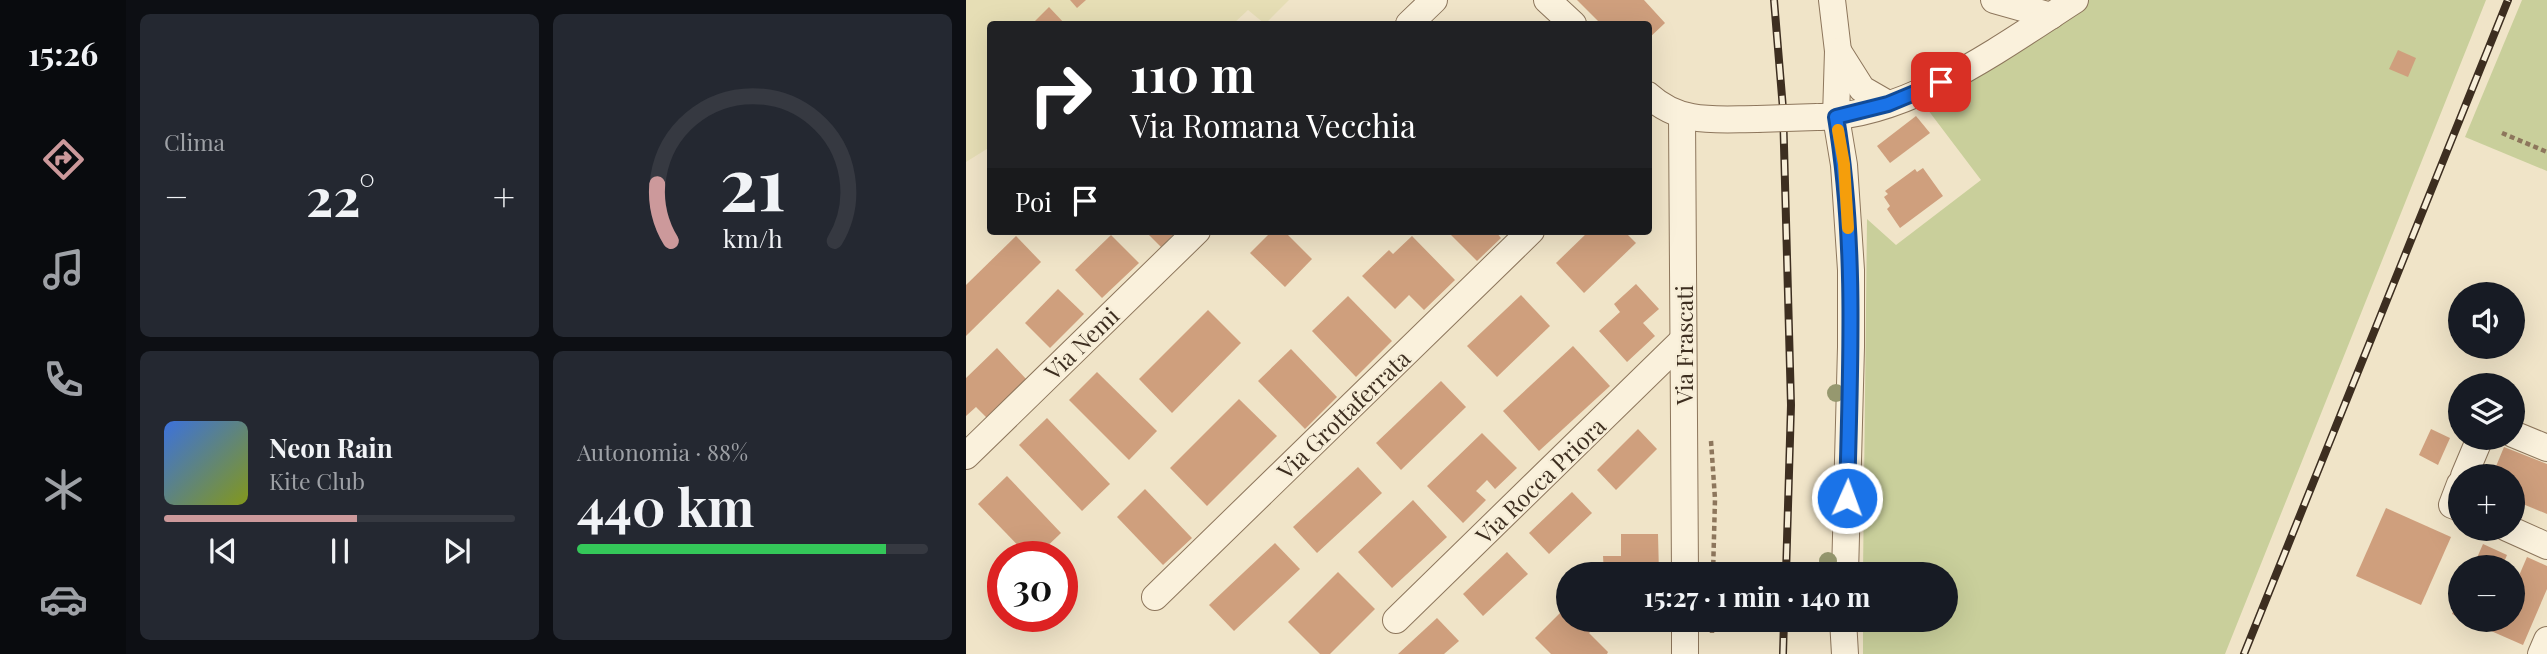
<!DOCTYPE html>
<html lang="it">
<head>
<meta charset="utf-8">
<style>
  body { margin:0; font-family:"Playfair Display",serif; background:#242831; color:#f1f3f6; height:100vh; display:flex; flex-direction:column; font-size:26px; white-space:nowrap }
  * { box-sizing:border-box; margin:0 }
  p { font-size:23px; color:#9ea1a6 }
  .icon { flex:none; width:38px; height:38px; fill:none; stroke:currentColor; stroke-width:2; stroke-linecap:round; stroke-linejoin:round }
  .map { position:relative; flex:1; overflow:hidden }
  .sheet { display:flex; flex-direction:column; gap:14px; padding:14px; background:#0d0f14; width:840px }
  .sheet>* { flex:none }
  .top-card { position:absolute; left:21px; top:21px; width:665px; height:214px; border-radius:7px; box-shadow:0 7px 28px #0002; background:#202124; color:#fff; overflow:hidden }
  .controls { position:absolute; left:1482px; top:282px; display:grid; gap:14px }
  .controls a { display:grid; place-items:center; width:77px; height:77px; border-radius:50%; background:#171b24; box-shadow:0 7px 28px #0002; font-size:35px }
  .speed { position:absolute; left:21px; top:541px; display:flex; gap:14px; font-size:35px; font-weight:700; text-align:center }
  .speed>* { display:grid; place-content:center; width:91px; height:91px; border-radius:50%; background:#171b24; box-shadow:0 7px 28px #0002; line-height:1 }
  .speed .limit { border:10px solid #d22; background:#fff; color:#111 }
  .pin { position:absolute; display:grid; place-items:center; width:60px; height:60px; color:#fff; margin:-30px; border-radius:14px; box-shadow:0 4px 10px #0006 }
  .me { position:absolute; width:77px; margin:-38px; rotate:2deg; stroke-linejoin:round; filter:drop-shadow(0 0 5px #0008) }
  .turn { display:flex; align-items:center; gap:24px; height:147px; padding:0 28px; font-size:32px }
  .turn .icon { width:91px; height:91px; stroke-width:2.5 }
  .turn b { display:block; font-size:49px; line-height:60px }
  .then { display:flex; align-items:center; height:66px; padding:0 28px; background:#0003; gap:14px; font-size:26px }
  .big { font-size:52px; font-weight:700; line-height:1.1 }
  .sheet .tile { flex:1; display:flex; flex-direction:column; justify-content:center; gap:10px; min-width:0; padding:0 24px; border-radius:10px; background:#242831 }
  .sheet .dial { align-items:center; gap:0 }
  .dial svg { height:182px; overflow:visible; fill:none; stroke:#363941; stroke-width:7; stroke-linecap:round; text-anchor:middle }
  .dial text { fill:#f1f3f6; stroke:none }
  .song { display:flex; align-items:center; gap:21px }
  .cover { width:84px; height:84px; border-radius:10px; background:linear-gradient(135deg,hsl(220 70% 55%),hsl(70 70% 35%)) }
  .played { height:7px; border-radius:4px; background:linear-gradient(90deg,#cc999b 55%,#363941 55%) }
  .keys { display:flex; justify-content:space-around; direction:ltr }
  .heat { display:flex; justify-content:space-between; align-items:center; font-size:38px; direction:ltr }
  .charge { height:10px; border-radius:5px; background:linear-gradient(90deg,#34c759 88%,#363941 0) }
  .sheet .tiles { flex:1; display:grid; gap:14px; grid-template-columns:repeat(2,1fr) }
  .trip { position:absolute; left:590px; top:562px; width:402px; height:70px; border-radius:35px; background:#171b24; box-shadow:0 7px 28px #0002; font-weight:700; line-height:70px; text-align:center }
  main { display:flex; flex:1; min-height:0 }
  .tab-bar { display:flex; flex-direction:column; width:126px; justify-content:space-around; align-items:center; background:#090b0e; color:#9ea1a6 }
  .tab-bar .icon { width:49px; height:49px }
  .tab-bar .on { color:#cc999b }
  .tab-bar b { font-size:32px; color:#f1f3f6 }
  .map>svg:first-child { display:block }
  .farmland { fill:#e6deb5 }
  .green { fill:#c9cf9b }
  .building { fill:#cf9f7d }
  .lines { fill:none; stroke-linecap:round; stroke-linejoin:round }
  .minor-casing { stroke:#8d765c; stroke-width:28 }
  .path { stroke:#8d765c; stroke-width:4.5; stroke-dasharray:5 3.5; stroke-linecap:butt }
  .minor { stroke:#faf1dc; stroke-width:26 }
  .rail-casing { stroke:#3d2e20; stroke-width:8 }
  .rail { stroke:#f7eed8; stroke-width:5; stroke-dasharray:16; stroke-linecap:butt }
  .minor-bridge-casing { stroke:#8d765c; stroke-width:28; stroke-linecap:butt }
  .minor-bridge { stroke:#faf1dc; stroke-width:26 }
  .tree { fill:#96986f }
  .route-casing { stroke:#114b97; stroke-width:18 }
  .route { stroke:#1a73e8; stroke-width:12 }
  .slow { stroke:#f59e0b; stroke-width:12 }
  .labels { text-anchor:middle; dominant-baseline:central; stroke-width:5; stroke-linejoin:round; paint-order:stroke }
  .street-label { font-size:23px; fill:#3d2e20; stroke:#f7eed8 }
</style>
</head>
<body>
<main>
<nav class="tab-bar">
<b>15:26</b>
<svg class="icon on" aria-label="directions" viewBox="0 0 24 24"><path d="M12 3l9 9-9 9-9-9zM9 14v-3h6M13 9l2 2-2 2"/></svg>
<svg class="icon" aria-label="music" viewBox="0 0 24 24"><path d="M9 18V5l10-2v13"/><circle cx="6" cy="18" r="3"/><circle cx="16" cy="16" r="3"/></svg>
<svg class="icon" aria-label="phone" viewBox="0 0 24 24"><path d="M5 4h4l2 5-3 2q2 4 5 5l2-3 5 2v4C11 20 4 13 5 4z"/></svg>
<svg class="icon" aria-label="climate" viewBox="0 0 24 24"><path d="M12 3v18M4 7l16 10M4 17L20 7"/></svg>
<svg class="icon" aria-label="car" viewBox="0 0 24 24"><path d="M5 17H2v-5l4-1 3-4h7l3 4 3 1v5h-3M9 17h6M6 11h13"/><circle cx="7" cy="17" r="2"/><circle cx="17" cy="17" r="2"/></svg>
</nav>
<section class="sheet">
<div class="tiles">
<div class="tile"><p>Clima</p>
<div class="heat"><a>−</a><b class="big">22°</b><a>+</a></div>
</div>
<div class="tile dial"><svg viewBox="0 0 100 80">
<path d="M14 69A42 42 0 1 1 86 69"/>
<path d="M14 69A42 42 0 0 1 8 44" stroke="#cc999b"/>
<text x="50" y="56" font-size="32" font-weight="700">21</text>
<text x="50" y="72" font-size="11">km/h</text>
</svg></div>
<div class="tile">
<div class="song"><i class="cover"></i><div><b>Neon Rain</b><p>Kite Club</p></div></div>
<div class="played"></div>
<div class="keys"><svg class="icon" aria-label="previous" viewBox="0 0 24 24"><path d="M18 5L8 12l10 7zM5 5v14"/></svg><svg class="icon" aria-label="pause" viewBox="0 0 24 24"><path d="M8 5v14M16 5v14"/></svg><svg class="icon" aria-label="next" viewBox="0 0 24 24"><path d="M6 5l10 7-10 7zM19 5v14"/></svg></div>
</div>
<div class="tile"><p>Autonomia · 88%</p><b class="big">440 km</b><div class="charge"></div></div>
</div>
</section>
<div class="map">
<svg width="1581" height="654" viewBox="0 0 1581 654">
  <rect width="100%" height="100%" fill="#f0e4c8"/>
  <polygon class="farmland" points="0,0 323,0 299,24 282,10 267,24 24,24 24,147 0,162"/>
  <g class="green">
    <polygon points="1108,0 1520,0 1259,654 897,654 897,620 980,620 980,574 897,574 901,219 930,245 1015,180 962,110 991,74"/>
    <polygon points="1556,0 1581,0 1581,171 1499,137"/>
  </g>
  <g class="building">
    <polygon points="104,0 120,0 111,8"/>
    <polygon points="611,0 678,0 699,23 682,39 682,24 635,24"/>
    <polygon points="83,7 99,24 66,24"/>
    <polygon points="1432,50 1450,58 1442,77 1423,69"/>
    <polygon points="950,116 964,133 924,163 911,146"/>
    <polygon points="957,168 977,196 934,228 921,209 924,206 918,197 922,194 919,191 949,169 951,172"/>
    <polygon points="179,231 211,231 195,247"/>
    <polygon points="306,231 318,231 346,259 319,287 284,253"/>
    <polygon points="481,231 529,231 535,238 511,261"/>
    <polygon points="623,231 658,231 670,243 618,293 590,263"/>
    <polygon points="145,235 173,263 136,298 109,270"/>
    <polygon points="50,236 75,262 0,336 0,285"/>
    <polygon points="446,236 489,280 458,310 443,295 429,309 396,276 423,250 427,254"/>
    <polygon points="670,284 693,309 677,323 689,336 661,362 633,331 654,312 648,304"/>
    <polygon points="92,289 118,314 84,348 59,323"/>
    <polygon points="555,295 584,326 531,377 501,346"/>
    <polygon points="382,296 426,341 390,377 346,331"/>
    <polygon points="242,310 275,343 206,413 173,379"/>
    <polygon points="607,346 644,386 573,451 537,411"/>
    <polygon points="31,348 61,380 21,418 10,407 0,416 0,378"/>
    <polygon points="325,349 371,397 339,429 292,381"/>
    <polygon points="131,372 191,431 163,460 103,400"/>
    <polygon points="475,381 500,407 435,470 410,443"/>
    <polygon points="273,399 311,436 241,506 204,468"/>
    <polygon points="81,418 144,484 116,511 53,445"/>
    <polygon points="672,429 691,449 650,490 631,470"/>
    <polygon points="1465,429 1484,438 1472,465 1453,455"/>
    <polygon points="516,433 551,468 529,489 521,480 510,491 520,500 497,523 461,486"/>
    <polygon points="1538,447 1581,464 1581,514 1547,500 1547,476 1526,476"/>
    <polygon points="392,467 416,493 351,553 327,527"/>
    <polygon points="41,476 95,533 71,556 62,556 12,504"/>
    <polygon points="179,489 226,538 197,565 151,517"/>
    <polygon points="606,492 626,513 583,554 563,533"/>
    <polygon points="447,500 481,537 426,588 392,552"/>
    <polygon points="1420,508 1485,537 1455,605 1390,576"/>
    <polygon points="655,534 692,534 693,574 638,574 637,556 655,556"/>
    <polygon points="309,543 334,569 268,631 243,605"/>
    <polygon points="1517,544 1541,555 1536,567 1507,567"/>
    <polygon points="541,552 562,574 517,616 497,594"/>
    <polygon points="1561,557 1581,566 1581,589 1557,645 1500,620 1547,620 1547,575 1552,578"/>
    <polygon points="372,572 409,609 364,654 354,654 322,622"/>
    <polygon points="1494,595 1494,617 1486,614"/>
    <polygon points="602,605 602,620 621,620 629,627 623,633 642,652 641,654 585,654 569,638"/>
    <polygon points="471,618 493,641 478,654 432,654"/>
  </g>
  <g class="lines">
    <g class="minor-casing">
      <g id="minor">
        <polyline points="581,0 607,24"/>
        <polyline points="866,0 872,51 870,117 878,165 885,270 885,347 879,574"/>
        <polyline points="1028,0 1085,16"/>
        <polyline points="443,24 468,0"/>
        <polyline points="872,51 896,89 922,104"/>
        <path d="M682,95c33,30 68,24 109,24"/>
        <polyline points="716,116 719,574"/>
        <path d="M853,117c87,1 186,-72 256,-117"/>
        <polyline points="1547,434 1581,448"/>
        <polyline points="0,456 231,231"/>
        <polyline points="1498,476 1514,438"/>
        <polyline points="1494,484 1486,505 1494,508"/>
        <polyline points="1541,528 1581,546"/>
        <polyline points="189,597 565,231"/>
        <polyline points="430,620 717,340"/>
        <polyline points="719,620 719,654"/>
        <polyline points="877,620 879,654"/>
        <polyline points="1575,654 1581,640"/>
      </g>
    </g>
    <g class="path">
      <polyline points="1536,133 1581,152"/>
      <polyline points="745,441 749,499 747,574"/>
      <polyline points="746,633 746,620"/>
    </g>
    <use href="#minor" class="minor"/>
    <g class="rail-casing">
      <g id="rail">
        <polyline points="808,0 817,109 825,405 820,574"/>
        <polyline points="817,654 818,620"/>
        <polyline points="1278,654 1542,0"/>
      </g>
    </g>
    <use href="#rail" class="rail"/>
    <g class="minor-bridge-casing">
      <polyline id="minor-bridge" points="791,119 851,117"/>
    </g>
    <use href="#minor-bridge" class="minor-bridge"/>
  </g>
  <g class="tree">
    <circle cx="870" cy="393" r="9"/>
    <circle cx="865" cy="506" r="9"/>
    <circle cx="862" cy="561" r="9"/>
  </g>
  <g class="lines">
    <g class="route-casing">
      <path id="route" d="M881,498c3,-127 10,-254 -11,-381l52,-13 53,-22"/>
    </g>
    <use href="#route" class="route"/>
    <polyline class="slow" points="872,130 878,164 882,228"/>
  </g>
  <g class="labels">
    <g class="street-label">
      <text transform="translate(115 343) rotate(-44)">Via Nemi</text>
      <text transform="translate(717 345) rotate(-90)">Via Frascati</text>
      <text transform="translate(377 414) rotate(-44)">Via Grottaferrata</text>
      <text transform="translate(574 480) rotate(-44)">Via Rocca Priora</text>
    </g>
  </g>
</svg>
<div class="controls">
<a><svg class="icon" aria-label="sound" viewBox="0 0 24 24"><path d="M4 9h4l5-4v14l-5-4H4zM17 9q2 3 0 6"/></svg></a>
<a><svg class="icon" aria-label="layers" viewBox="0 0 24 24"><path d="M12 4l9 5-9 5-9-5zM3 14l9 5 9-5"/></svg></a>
<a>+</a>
<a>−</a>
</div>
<div class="speed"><div class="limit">30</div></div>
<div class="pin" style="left:975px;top:82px;background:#d93025"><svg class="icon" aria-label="arrive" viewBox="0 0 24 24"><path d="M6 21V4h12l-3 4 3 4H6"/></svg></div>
<svg class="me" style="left:881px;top:498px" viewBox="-20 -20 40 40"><circle r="17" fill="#1a73e8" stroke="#fff" stroke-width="3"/><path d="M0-11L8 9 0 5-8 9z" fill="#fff"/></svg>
<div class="trip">15:27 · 1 min · 140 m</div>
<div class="top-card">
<div class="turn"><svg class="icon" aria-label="right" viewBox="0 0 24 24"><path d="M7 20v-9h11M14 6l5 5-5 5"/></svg><div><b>110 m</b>Via Romana Vecchia</div></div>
<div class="then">Poi<svg class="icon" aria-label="arrive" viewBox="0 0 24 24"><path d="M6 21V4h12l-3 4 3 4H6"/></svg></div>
</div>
</div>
</main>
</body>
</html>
